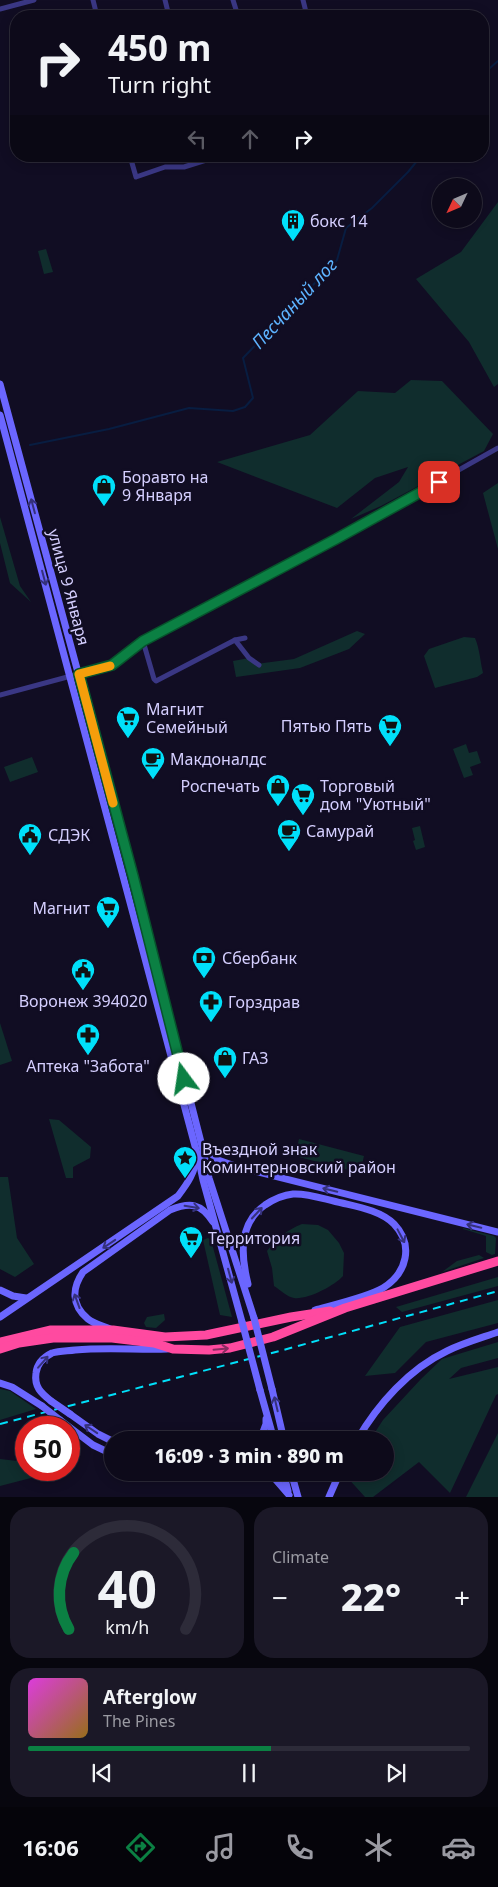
<!DOCTYPE html>
<html lang="en">
<head>
<meta charset="utf-8">
<style>
  body { margin:0; font-family:"Noto Sans",sans-serif; background:#1b1827; color:#f1f3f6; height:100vh; display:flex; flex-direction:column; font-size:19px; white-space:nowrap }
  * { box-sizing:border-box; margin:0 }
  p { font-size:16px; color:#9a9aa2 }
  .icon { flex:none; width:28px; height:28px; fill:none; stroke:currentColor; stroke-width:2; stroke-linecap:round; stroke-linejoin:round }
  .map { position:relative; height:1497px; overflow:hidden }
  .side { display:flex; flex-direction:column; gap:10px; padding:10px; background:#07060e; flex:1 }
  .side>* { flex:none }
  .hud { position:absolute; left:10px; top:10px; width:479px; height:152px; border-radius:20px; box-shadow:0 2px 12px #0003,0 0 0 1px #2d2b39; background:#0d0a1a; color:#f1f3f6; overflow:hidden }
  .needle { width:32px; rotate:226deg }
  .controls { position:absolute; left:432px; top:178px; display:grid; gap:10px }
  .controls a { display:grid; place-items:center; width:50px; height:50px; border-radius:50%; background:#0d0a1a; box-shadow:0 2px 12px #0003,0 0 0 1px #2d2b39; font-size:25px }
  .speed { position:absolute; left:15px; top:1416px; display:flex; gap:10px; font-size:25px; font-weight:700; text-align:center }
  .speed>* { display:grid; place-content:center; width:65px; height:65px; border-radius:50%; background:#0d0a1a; box-shadow:0 2px 12px #0003,0 0 0 1px #2d2b39; line-height:1 }
  .speed .limit { border:8px solid #d22; background:#fff; color:#111 }
  .pin { position:absolute; display:grid; place-items:center; width:42px; height:42px; color:#fff; margin:-21px; border-radius:10px; box-shadow:0 2px 8px #0006 }
  .me { position:absolute; width:55px; margin:-28px; rotate:346deg; stroke-linejoin:round; filter:drop-shadow(0 0 4px #0008) }
  .turn { display:flex; align-items:center; gap:18px; height:105px; padding:0 15px; font-size:22px }
  .turn .icon { width:65px; height:65px; stroke-width:2.5 }
  .turn b { display:block; font-size:35px; line-height:42px }
  .lanes { display:flex; align-items:center; height:48px; padding:0 15px; background:#0003; justify-content:center; gap:25px; direction:ltr }
  .lanes .off { opacity:.35 }
  .big { font-size:38px; font-weight:800; line-height:1.1 }
  .side .widget { flex:1; display:flex; flex-direction:column; justify-content:center; gap:8px; min-width:0; padding:0 18px; border-radius:20px; background:#1b1827 }
  .side .dial { align-items:center; gap:0 }
  .dial svg { height:130px; overflow:visible; fill:none; stroke:#2d2b39; stroke-width:7; stroke-linecap:round; text-anchor:middle }
  .dial text { fill:#f1f3f6; stroke:none }
  .song { display:flex; align-items:center; gap:15px }
  .cover { width:60px; height:60px; border-radius:8px; background:linear-gradient(135deg,hsl(300 70% 55%),hsl(40 70% 35%)) }
  .played { height:5px; border-radius:2px; background:linear-gradient(90deg,#0b8043 55%,#2d2b39 55%) }
  .keys { display:flex; justify-content:space-around; direction:ltr }
  .heat { display:flex; justify-content:space-between; align-items:center; font-size:28px; direction:ltr }
  .side .tiles { flex:1; display:grid; gap:10px; grid-template-columns:1fr 1fr }
  .widget:last-child { grid-column:span 2 }
  .trip { position:absolute; left:104px; top:1431px; width:290px; height:50px; border-radius:25px; background:#0d0a1a; box-shadow:0 2px 12px #0003,0 0 0 1px #2d2b39; font-weight:800; line-height:50px; text-align:center }
  .menu { display:flex; height:80px; justify-content:space-around; align-items:center; background:#05040a; color:#9a9aa2 }
  .menu .icon { width:35px; height:35px }
  .menu .selected { color:#0b8043 }
  .menu b { font-size:22px; color:#f1f3f6 }
  .map>svg:first-child { display:block }
  .green { fill:#102d2d }
  .lines { fill:none; stroke-linecap:round; stroke-linejoin:round }
  .stream { stroke:#081d41; stroke-width:2 }
  .street { stroke:#3a3784; stroke-width:5 }
  .secondary { stroke:#6b66ff; stroke-width:7 }
  .highway { stroke:#ff4aa0; stroke-width:9 }
  .rail { stroke:#00e0fa; stroke-width:2; stroke-dasharray:8 6; stroke-linecap:butt }
  .secondary-bridge { stroke:#6b66ff; stroke-width:7 }
  .oneway { stroke:#35317b }
  .oneway2 { stroke:#882c62 }
  .route-casing { stroke:#07532c; stroke-width:12 }
  .route { stroke:#0b8043; stroke-width:9 }
  .slow { stroke:#f59e0b; stroke-width:9 }
  .labels { text-anchor:middle; dominant-baseline:central; stroke-width:5; stroke-linejoin:round; paint-order:stroke }
  .poi-label { font-size:16px; fill:#d5cfff; stroke:#110d23; text-anchor:start }
  .street-label { font-size:16px; fill:#d5cfff; stroke:#110d23 }
  .water-label { font-size:18px; font-style:italic; fill:#5db3ff; stroke:#110d23 }
</style>
</head>
<body>
<div class="map">
<svg width="498" height="1497" viewBox="0 0 498 1497">
  <rect width="100%" height="100%" fill="#110d23"/>
  <g class="green">
    <polygon points="498,202 498,384 494,387 469,342 416,279 461,252"/>
    <polygon points="46,249 53,272 44,274 38,251"/>
    <polygon points="411,380 442,381 493,434 484,451 381,506 351,519 399,482 408,467 375,478 337,508 217,462 310,435 358,391 395,393"/>
    <polygon points="498,483 498,549 483,493"/>
    <polygon points="0,517 20,586 31,602 10,583 0,543"/>
    <polygon points="357,631 365,634 349,649 300,668 236,677 233,661 249,658 256,664 294,659"/>
    <path d="M464,637l11,1c5,12 5,23 8,35l-6,4 -42,11 -11,-32 5,-7z"/>
    <polygon points="466,744 469,753 477,751 481,763 470,767 473,775 464,778 453,749"/>
    <polygon points="32,757 38,772 10,782 4,767"/>
    <polygon points="420,826 425,847 416,850 413,841 415,840 412,828"/>
    <polygon points="0,1023 12,1061 0,1065"/>
    <polygon points="49,1119 59,1120 91,1147 90,1158 73,1167 73,1178 66,1178"/>
    <polygon points="299,1139 364,1156 360,1173 295,1156"/>
    <polygon points="0,1177 8,1177 17,1238 34,1264 15,1277 0,1269"/>
    <path d="M302,1224l16,1 10,5 11,13 5,10 -1,23c-9,10 -36,24 -49,22 -7,-1 -15,-9 -20,-12l-2,-18 -5,-17c10,-13 20,-21 35,-27z"/>
    <polygon points="463,1228 494,1236 496,1238 495,1254 492,1255 486,1252 486,1236 463,1229"/>
    <polygon points="208,1238 211,1240 232,1317 220,1315 203,1240"/>
    <polygon points="479,1255 484,1258 442,1272 457,1261"/>
    <polygon points="498,1277 498,1286 402,1312 396,1307"/>
    <polygon points="498,1300 498,1323 426,1342 395,1373 365,1376 400,1327"/>
    <polygon points="164,1314 165,1320 156,1328 146,1327 144,1323 147,1317"/>
    <polygon points="498,1342 498,1358 461,1368 449,1379 498,1367 498,1394 496,1395 450,1493 419,1462 373,1497 365,1497 346,1476 349,1473 385,1472 385,1440 370,1440 383,1420 421,1379 442,1359"/>
    <polygon points="0,1389 10,1391 36,1409 0,1420"/>
    <polygon points="498,1433 498,1497 466,1497"/>
    <polygon points="0,1459 26,1462 26,1470 62,1470 0,1486"/>
  </g>
  <g class="lines">
    <g class="stream">
      <polyline points="482,75 498,61"/>
      <polyline points="30,445 109,429 189,408 233,411 245,407 253,398 243,358 337,260 346,228 372,208 408,172 421,156"/>
    </g>
    <g class="street">
      <polyline points="93,0 97,16"/>
      <polyline points="165,0 169,16"/>
      <polyline points="233,0 238,16"/>
      <polyline points="303,0 307,16"/>
      <polyline points="0,9 34,0"/>
      <polyline points="130,156 136,177 165,167 184,167 219,156"/>
      <polyline points="235,640 245,638"/>
      <polyline points="143,641 154,679 156,681 235,640 249,658 259,665"/>
      <polyline points="0,695 112,665 143,641 336,539 498,448"/>
    </g>
    <g class="secondary">
      <polyline points="0,384 133,876 202,1146 209,1178 254,1318"/>
      <polyline points="0,415 199,1161 203,1180 242,1322"/>
      <polyline points="203,1146 218,1160 238,1167 498,1232"/>
      <path d="M248,1284c-7,-28 -10,-60 17,-79 9,-6 18,-10 28,-11 16,-1 33,6 49,9 17,4 39,8 52,21 20,21 13,49 -11,64 -15,9 -50,17 -68,22"/>
      <polyline points="0,1290 13,1296 26,1298"/>
      <path d="M0,1317l178,-121c9,-12 18,-24 18,-40"/>
      <path d="M110,1329c-6,-3 -16,-5 -22,-10 -17,-14 -16,-31 -5,-47l87,-62c20,-8 31,-7 43,12"/>
      <polyline points="0,1383 12,1387 42,1406"/>
      <polyline points="272,1389 284,1440"/>
      <polyline points="260,1390 274,1440"/>
      <path d="M51,1401c-10,-8 -17,-14 -15,-28 1,-9 8,-16 16,-20 7,-2 16,-2 23,-3 31,-3 62,0 92,-1"/>
      <polyline points="70,1414 98,1434 112,1441"/>
      <polyline points="60,1420 93,1445 112,1454"/>
      <polyline points="260,1440 266,1424 266,1419"/>
      <path d="M357,1440c21,-36 52,-71 90,-89 16,-8 34,-13 51,-19"/>
      <polyline points="269,1472 289,1495"/>
      <polyline points="283,1472 288,1491"/>
      <polyline points="291,1472 298,1497"/>
      <polyline points="329,1497 340,1472"/>
    </g>
    <g class="highway">
      <polyline points="0,1342 51,1330 113,1330 165,1337 206,1335 291,1317 330,1311"/>
      <polyline points="0,1349 19,1343 53,1338 112,1338 154,1343 173,1349 209,1350 230,1348 273,1337 345,1308 498,1261"/>
    </g>
    <polyline class="rail" points="0,1424 287,1349 498,1291"/>
    <g class="secondary-bridge">
      <polyline points="254,1318 272,1389"/>
      <polyline points="242,1322 260,1390"/>
      <polyline points="51,1401 70,1414"/>
      <polyline points="42,1406 60,1420"/>
    </g>
  </g>
  <defs><path id="oneway-shaft" d="M-6 0H5M1.5-3L5.5 0L1.5 3" fill="none" stroke-width="1.6" stroke-linecap="round" stroke-linejoin="round" transform="scale(1.25)"/></defs>
  <g class="oneway">
    <use href="#oneway-shaft" transform="translate(33 506) rotate(-105)"/>
    <use href="#oneway-shaft" transform="translate(44 578) rotate(75)"/>
    <use href="#oneway-shaft" transform="translate(330 1190) rotate(-166)"/>
    <use href="#oneway-shaft" transform="translate(192 1207) rotate(9)"/>
    <use href="#oneway-shaft" transform="translate(257 1213) rotate(-47)"/>
    <use href="#oneway-shaft" transform="translate(474 1226) rotate(-167)"/>
    <use href="#oneway-shaft" transform="translate(401 1236) rotate(62)"/>
    <use href="#oneway-shaft" transform="translate(109 1244) rotate(146)"/>
    <use href="#oneway-shaft" transform="translate(230 1276) rotate(75)"/>
    <use href="#oneway-shaft" transform="translate(77 1301) rotate(-110)"/>
    <use href="#oneway-shaft" transform="translate(43 1362) rotate(-49)"/>
    <use href="#oneway-shaft" transform="translate(276 1404) rotate(-103)"/>
    <use href="#oneway-shaft" transform="translate(91 1429) rotate(-146)"/>
  </g>
  <use class="oneway2" href="#oneway-shaft" transform="translate(221 1349) rotate(-5)"/>
  <g class="lines">
    <g class="route-casing">
      <polyline id="route" points="184,1079 133,876 79,674 112,665 143,641 336,539 439,482"/>
    </g>
    <use href="#route" class="route"/>
    <polyline class="slow" points="110,666 79,674 113,803"/>
  </g>
  <defs>
    <g id="building-pin" transform="scale(1.25)"><path d="M0 17L-7.5 6A9.5 9.5 0 1 1 7.5 6Z" fill="#00e0fa" stroke="#110d23"/><path d="M-4-6H4V6H1V3H-1V6H-4ZM-2.5-4.3h1.7v1.8h-1.7ZM.8-4.3h1.7v1.8H.8ZM-2.5-1h1.7V.8h-1.7ZM.8-1h1.7V.8H.8Z" fill="#111"/></g>
    <g id="shop-pin" transform="scale(1.25)"><path d="M0 17L-7.5 6A9.5 9.5 0 1 1 7.5 6Z" fill="#00e0fa" stroke="#110d23"/><path d="M-5-2.5h2.3a2.7 3.5 0 0 1 5.4 0H5L5.5 6h-11ZM-1.5-2.5h3a1.5 2.3 0 0 0-3 0Z" fill="#111"/></g>
    <g id="supermarket-pin" transform="scale(1.25)"><path d="M0 17L-7.5 6A9.5 9.5 0 1 1 7.5 6Z" fill="#00e0fa" stroke="#110d23"/><path d="M-6-5.5h2.5l.6 2H6L4.5 2H-2.5L-4.4-4H-6ZM-1.5 3.2a1.3 1.3 0 1 0 .1 0ZM3 3.2a1.3 1.3 0 1 0 .1 0Z" fill="#111"/></g>
    <g id="cafe-pin" transform="scale(1.25)"><path d="M0 17L-7.5 6A9.5 9.5 0 1 1 7.5 6Z" fill="#00e0fa" stroke="#110d23"/><path d="M-5.5-4.5H6V0H3Q3 3.5 0 3.5H-2.5Q-5.5 3.5-5.5 0ZM3-3.2v2h1.7v-2ZM-6 4.5H4V6H-6Z" fill="#111"/></g>
    <g id="civic-pin" transform="scale(1.25)"><path d="M0 17L-7.5 6A9.5 9.5 0 1 1 7.5 6Z" fill="#00e0fa" stroke="#110d23"/><path d="M-.6-6.5H3V-4.5H.6V-3L4-1V1h2V6H-6V1h2V-1L-.6-3ZM-1.2 2.5V6h2.4V2.5Z" fill="#111"/></g>
    <g id="bank-pin" transform="scale(1.25)"><path d="M0 17L-7.5 6A9.5 9.5 0 1 1 7.5 6Z" fill="#00e0fa" stroke="#110d23"/><path d="M-6-4H6V4H-6ZM0-2.3a2.3 2.3 0 1 0 0 4.6a2.3 2.3 0 1 0 0-4.6Z" fill="#111"/></g>
    <g id="pharmacy-pin" transform="scale(1.25)"><path d="M0 17L-7.5 6A9.5 9.5 0 1 1 7.5 6Z" fill="#00e0fa" stroke="#110d23"/><path d="M-2-6h4v4h4v4h-4v4h-4v-4h-4v-4h4Z" fill="#111"/></g>
    <g id="sight-pin" transform="scale(1.25)"><path d="M0 17L-7.5 6A9.5 9.5 0 1 1 7.5 6Z" fill="#00e0fa" stroke="#110d23"/><path d="M0-6L1.8-2.2L6-1.7L2.9 1.2L3.7 5.4L0 3.3L-3.7 5.4L-2.9 1.2L-6-1.7L-1.8-2.2Z" fill="#111"/></g>
  </defs>
  <g fill-rule="evenodd">
    <use href="#building-pin" x="293" y="221"/>
    <use href="#shop-pin" x="104" y="486"/>
    <use href="#supermarket-pin" x="128" y="718"/>
    <use href="#supermarket-pin" x="390" y="726"/>
    <use href="#cafe-pin" x="153" y="759"/>
    <use href="#shop-pin" x="278" y="786"/>
    <use href="#supermarket-pin" x="303" y="795"/>
    <use href="#cafe-pin" x="289" y="831"/>
    <use href="#civic-pin" x="30" y="835"/>
    <use href="#supermarket-pin" x="108" y="908"/>
    <use href="#bank-pin" x="204" y="958"/>
    <use href="#civic-pin" x="83" y="970"/>
    <use href="#pharmacy-pin" x="211" y="1002"/>
    <use href="#pharmacy-pin" x="88" y="1035"/>
    <use href="#shop-pin" x="225" y="1058"/>
    <use href="#sight-pin" x="185" y="1158"/>
    <use href="#supermarket-pin" x="191" y="1238"/>
  </g>
  <g class="labels">
    <g class="poi-label">
      <text x="310" y="221">бокс 14</text>
      <text x="122" y="477">Боравто на<tspan x="122" dy="18">9 Января</tspan></text>
      <text x="146" y="709">Магнит<tspan x="146" dy="18">Семейный</tspan></text>
      <text x="372" y="726" text-anchor="end">Пятью Пять</text>
      <text x="170" y="759">Макдоналдс</text>
      <text x="260" y="786" text-anchor="end">Роспечать</text>
      <text x="320" y="786">Торговый<tspan x="320" dy="18">дом "Уютный"</tspan></text>
      <text x="306" y="831">Самурай</text>
      <text x="48" y="835">СДЭК</text>
      <text x="90" y="908" text-anchor="end">Магнит</text>
      <text x="222" y="958">Сбербанк</text>
      <text x="83" y="1001" text-anchor="middle">Воронеж 394020</text>
      <text x="228" y="1002">Горздрав</text>
      <text x="242" y="1058">ГАЗ</text>
      <text x="88" y="1066" text-anchor="middle">Аптека "Забота"</text>
      <text x="202" y="1149">Въездной знак<tspan x="202" dy="18">Коминтерновский район</tspan></text>
      <text x="208" y="1238">Территория</text>
    </g>
    <g class="street-label">
      <text transform="translate(69 587) rotate(75)">улица 9 Января</text>
    </g>
    <g class="water-label">
      <text transform="translate(294 303) rotate(-47)">Песчаный лог</text>
    </g>
  </g>
</svg>
<div class="controls">
<a><svg class="needle" viewBox="-14 -14 28 28"><path d="M0-13l5 13h-10z" fill="#e53935"/><path d="M0 13l5-13h-10z" fill="#9a9aa2"/></svg></a>
</div>
<div class="speed"><div class="limit">50</div></div>
<div class="pin" style="left:439px;top:482px;background:#d93025"><svg class="icon" aria-label="arrive" viewBox="0 0 24 24"><path d="M6 21V4h12l-3 4 3 4H6"/></svg></div>
<svg class="me" style="left:184px;top:1079px" viewBox="-20 -20 40 40"><circle r="19" fill="#fff"/><path d="M0-13L10 11 0 6-10 11z" fill="#0b8043"/></svg>
<div class="trip">16:09 · 3 min · 890 m</div>
<div class="hud">
<div class="turn"><svg class="icon" aria-label="right" viewBox="0 0 24 24"><path d="M7 20v-9h11M14 6l5 5-5 5"/></svg><div><b>450 m</b>Turn right</div></div>
<div class="lanes"><svg class="icon off" aria-label="left" viewBox="0 0 24 24"><path d="M17 20v-9H6M10 6l-5 5 5 5"/></svg><svg class="icon off" aria-label="ahead" viewBox="0 0 24 24"><path d="M12 20V5M6 11l6-6 6 6"/></svg><svg class="icon" aria-label="right" viewBox="0 0 24 24"><path d="M7 20v-9h11M14 6l5 5-5 5"/></svg></div>
</div>
</div>
<section class="side">
<div class="tiles">
<div class="widget dial"><svg viewBox="0 0 100 80">
<path d="M14 69A42 42 0 1 1 86 69"/>
<path d="M14 69A42 42 0 0 1 17 22" stroke="#0b8043"/>
<text x="50" y="56" font-size="32" font-weight="700">40</text>
<text x="50" y="72" font-size="11">km/h</text>
</svg></div>
<div class="widget"><p>Climate</p>
<div class="heat"><a>−</a><b class="big">22°</b><a>+</a></div>
</div>
<div class="widget">
<div class="song"><i class="cover"></i><div><b>Afterglow</b><p>The Pines</p></div></div>
<div class="played"></div>
<div class="keys"><svg class="icon" aria-label="previous" viewBox="0 0 24 24"><path d="M18 5L8 12l10 7zM5 5v14"/></svg><svg class="icon" aria-label="pause" viewBox="0 0 24 24"><path d="M8 5v14M16 5v14"/></svg><svg class="icon" aria-label="next" viewBox="0 0 24 24"><path d="M6 5l10 7-10 7zM19 5v14"/></svg></div>
</div>
</div>
</section>
<nav class="menu">
<b>16:06</b>
<svg class="icon selected" aria-label="directions" viewBox="0 0 24 24"><path d="M12 3l9 9-9 9-9-9zM9 14v-3h6M13 9l2 2-2 2"/></svg>
<svg class="icon" aria-label="music" viewBox="0 0 24 24"><path d="M9 18V5l10-2v13"/><circle cx="6" cy="18" r="3"/><circle cx="16" cy="16" r="3"/></svg>
<svg class="icon" aria-label="phone" viewBox="0 0 24 24"><path d="M5 4h4l2 5-3 2q2 4 5 5l2-3 5 2v4C11 20 4 13 5 4z"/></svg>
<svg class="icon" aria-label="climate" viewBox="0 0 24 24"><path d="M12 3v18M4 7l16 10M4 17L20 7"/></svg>
<svg class="icon" aria-label="car" viewBox="0 0 24 24"><path d="M5 17H2v-5l4-1 3-4h7l3 4 3 1v5h-3M9 17h6M6 11h13"/><circle cx="7" cy="17" r="2"/><circle cx="17" cy="17" r="2"/></svg>
</nav>
</body>
</html>
